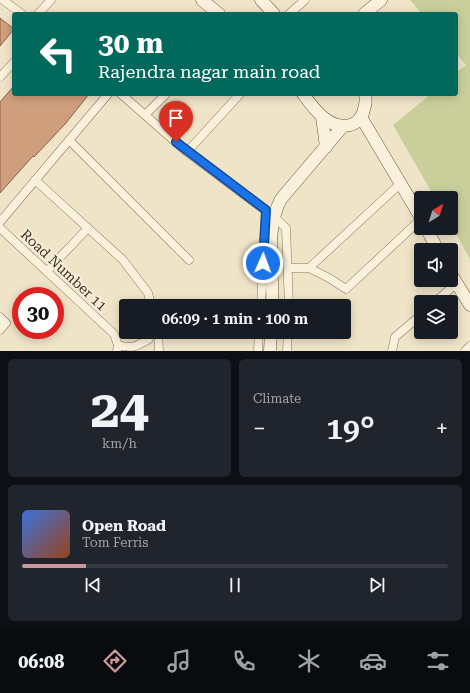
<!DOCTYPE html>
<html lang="en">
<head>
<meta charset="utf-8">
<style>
  body { margin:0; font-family:"Roboto Serif",serif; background:#20242c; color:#f1f3f6; height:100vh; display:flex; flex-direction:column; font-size:15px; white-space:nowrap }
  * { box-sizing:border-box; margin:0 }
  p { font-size:13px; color:#9ea1a6 }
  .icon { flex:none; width:22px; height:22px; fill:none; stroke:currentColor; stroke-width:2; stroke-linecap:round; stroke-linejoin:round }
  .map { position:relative; height:351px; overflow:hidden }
  .side { display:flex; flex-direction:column; gap:8px; padding:8px; background:#0d0f14; flex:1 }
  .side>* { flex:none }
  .banner { position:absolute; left:12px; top:12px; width:446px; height:84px; border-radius:4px; box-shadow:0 2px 10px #0003; background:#00695c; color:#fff; overflow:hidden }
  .needle { width:26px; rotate:38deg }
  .buttons { position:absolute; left:414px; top:191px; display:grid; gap:8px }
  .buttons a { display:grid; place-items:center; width:44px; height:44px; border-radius:4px; background:#171b24; box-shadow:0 2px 10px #0003; font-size:20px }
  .speed { position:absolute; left:12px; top:287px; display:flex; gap:8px; font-size:20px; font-weight:700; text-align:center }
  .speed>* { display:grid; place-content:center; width:52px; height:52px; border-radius:50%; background:#171b24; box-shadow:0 2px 10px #0003; line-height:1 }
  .speed .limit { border:6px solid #d22; background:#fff; color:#111 }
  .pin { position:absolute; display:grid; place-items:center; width:34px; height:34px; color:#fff; margin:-41px -17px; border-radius:50% 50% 50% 0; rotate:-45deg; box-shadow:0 0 4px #0007 }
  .pin .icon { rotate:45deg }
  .me { position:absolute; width:44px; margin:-22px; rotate:2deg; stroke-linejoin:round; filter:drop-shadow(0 0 3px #0008) }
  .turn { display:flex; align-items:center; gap:14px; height:84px; padding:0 20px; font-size:18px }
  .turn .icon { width:52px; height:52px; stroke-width:2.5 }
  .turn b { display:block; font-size:28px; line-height:34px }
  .big { font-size:30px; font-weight:600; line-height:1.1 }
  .side .tile { flex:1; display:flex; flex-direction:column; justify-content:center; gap:6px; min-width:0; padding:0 14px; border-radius:6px; background:#20242c }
  .side .dial { align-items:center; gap:0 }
  .dial b { font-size:52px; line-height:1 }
  .song { display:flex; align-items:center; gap:12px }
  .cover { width:48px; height:48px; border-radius:6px; background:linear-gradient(135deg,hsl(220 70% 55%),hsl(20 70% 35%)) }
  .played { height:4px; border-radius:2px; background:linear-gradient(90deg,#cc999b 15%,#363941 15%) }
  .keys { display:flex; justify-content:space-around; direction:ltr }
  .heat { display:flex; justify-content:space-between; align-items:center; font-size:22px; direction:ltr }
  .side .tiles { flex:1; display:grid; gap:8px; grid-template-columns:1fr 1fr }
  .tile:last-child { grid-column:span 2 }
  .trip { position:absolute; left:119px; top:299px; width:232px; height:40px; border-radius:4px; background:#171b24; box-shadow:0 2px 10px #0003; font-weight:600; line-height:40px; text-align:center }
  .dock { display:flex; height:64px; justify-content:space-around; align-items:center; background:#090b0e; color:#9ea1a6 }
  .dock .icon { width:28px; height:28px }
  .dock .current { color:#cc999b }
  .dock b { font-size:18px; color:#f1f3f6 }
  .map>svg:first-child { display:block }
  .green { fill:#c9cf9b }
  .building { fill:#cf9f7d; stroke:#8d5f41 }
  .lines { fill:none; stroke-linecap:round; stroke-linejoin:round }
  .street-casing { stroke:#8d765c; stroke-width:9 }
  .secondary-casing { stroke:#6f573f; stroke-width:13 }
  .street { stroke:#faf1dc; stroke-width:8 }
  .secondary { stroke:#faf1dc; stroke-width:12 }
  .route-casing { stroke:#114b97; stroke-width:10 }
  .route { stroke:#1a73e8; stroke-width:7 }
  .labels { text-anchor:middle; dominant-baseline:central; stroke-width:4; stroke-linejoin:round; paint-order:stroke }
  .street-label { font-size:14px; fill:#3d2e20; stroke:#f7eed8 }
</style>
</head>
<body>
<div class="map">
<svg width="470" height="351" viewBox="0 0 470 351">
  <rect width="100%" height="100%" fill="#f0e4c8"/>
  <polygon class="green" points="410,0 470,0 470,259 451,225 451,198 435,198 393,125 431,94 456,94 456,73 466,65 456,53 456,14 422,14"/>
  <g class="building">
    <polygon points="0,18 14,29 0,46"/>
    <polygon points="14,86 14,94 89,94 66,123 34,157 33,156 0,193 0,102"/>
  </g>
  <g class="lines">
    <g class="street-casing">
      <g id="street">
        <polyline points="3,0 22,14"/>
        <polyline points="38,14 51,0"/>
        <polyline points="289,14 305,0"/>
        <polyline points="0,77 14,62"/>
        <polyline points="121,94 187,152 274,217 286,228 289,306"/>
        <polyline points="145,115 166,94"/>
        <polyline points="69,140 189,260"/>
        <polyline points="187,152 240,94"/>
        <polyline points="35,180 123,260 148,293 151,306"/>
        <polyline points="0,222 108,94"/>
        <polyline points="0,228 114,334 118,345 117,351"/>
        <polyline points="288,268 309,268 329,278 346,289 421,219"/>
        <polyline points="309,268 401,183"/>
        <polyline points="47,271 88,228"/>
        <polyline points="435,302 456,284"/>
        <polyline points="261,306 266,210"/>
        <polyline points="0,317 6,323 0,330"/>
        <polyline points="158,332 159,351"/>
        <path d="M118,345c15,4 19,1 31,-6l3,-7"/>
        <polyline points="258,351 259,332"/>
        <polyline points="287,351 288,332"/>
        <polyline points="392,351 395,337 421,315"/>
        <polyline points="465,351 470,346"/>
      </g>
    </g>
    <g class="secondary-casing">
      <g id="secondary">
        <polyline points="202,0 219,14"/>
        <polyline points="261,0 274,14"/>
        <polyline points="364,14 381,0"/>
        <path d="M303,94c11,15 26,36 47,31 6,-1 11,-7 13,-12 2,-7 4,-13 2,-19"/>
        <polyline points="322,117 326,147"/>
        <polyline points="361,117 421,218"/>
        <polyline points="426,228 438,250"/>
        <polyline points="451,274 470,305"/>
        <path d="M272,306c2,-35 -8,-75 9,-107l62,-73"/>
        <polyline points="270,351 271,332"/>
      </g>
    </g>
    <use href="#street" class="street"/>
    <use href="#secondary" class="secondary"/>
  </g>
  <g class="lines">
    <g class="route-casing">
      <polyline id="route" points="176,142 266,210 263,263"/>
    </g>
    <use href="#route" class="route"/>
  </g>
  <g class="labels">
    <g class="street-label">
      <text transform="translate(64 270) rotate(43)">Road Number 11</text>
    </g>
  </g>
</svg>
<div class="buttons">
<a><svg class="needle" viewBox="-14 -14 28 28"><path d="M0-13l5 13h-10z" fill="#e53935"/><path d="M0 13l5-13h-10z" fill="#9ea1a6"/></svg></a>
<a><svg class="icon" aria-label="sound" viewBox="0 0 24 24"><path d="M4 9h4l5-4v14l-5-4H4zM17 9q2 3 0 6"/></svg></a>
<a><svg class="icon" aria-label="layers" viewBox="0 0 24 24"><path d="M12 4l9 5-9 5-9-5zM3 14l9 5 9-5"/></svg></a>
</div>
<div class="speed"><div class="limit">30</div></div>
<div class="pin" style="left:176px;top:142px;background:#d93025"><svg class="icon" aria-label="arrive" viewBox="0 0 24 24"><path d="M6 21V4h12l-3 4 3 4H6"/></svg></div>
<svg class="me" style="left:263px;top:263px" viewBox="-20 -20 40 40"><circle r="17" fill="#1a73e8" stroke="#fff" stroke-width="3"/><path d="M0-11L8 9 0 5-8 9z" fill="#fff"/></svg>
<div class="trip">06:09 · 1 min · 100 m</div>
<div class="banner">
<div class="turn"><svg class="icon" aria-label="left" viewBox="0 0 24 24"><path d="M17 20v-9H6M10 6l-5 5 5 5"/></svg><div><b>30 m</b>Rajendra nagar main road</div></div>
</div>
</div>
<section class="side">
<div class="tiles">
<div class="tile dial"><b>24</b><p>km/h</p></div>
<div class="tile"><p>Climate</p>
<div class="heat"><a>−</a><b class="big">19°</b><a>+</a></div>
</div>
<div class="tile">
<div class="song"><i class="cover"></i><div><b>Open Road</b><p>Tom Ferris</p></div></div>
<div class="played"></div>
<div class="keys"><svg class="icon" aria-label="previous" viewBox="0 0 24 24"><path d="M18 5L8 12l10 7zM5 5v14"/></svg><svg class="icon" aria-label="pause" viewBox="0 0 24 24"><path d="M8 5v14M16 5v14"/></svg><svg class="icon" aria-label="next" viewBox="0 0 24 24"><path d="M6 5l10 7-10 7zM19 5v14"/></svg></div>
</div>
</div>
</section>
<nav class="dock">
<b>06:08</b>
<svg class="icon current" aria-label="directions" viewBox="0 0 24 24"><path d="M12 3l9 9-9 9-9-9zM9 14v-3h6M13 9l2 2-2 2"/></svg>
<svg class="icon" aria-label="music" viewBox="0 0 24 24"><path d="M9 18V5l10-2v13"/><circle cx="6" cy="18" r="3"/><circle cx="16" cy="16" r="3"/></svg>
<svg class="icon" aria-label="phone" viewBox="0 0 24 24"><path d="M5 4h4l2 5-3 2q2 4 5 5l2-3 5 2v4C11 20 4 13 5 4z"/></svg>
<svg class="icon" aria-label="climate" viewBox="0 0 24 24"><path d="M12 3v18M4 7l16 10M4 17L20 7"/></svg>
<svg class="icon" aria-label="car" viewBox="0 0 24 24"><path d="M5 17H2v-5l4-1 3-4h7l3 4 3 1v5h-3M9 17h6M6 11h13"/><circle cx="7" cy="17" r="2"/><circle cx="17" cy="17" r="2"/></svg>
<svg class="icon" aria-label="filters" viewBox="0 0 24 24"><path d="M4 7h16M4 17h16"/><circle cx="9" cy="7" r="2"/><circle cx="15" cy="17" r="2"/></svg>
</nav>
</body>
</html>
